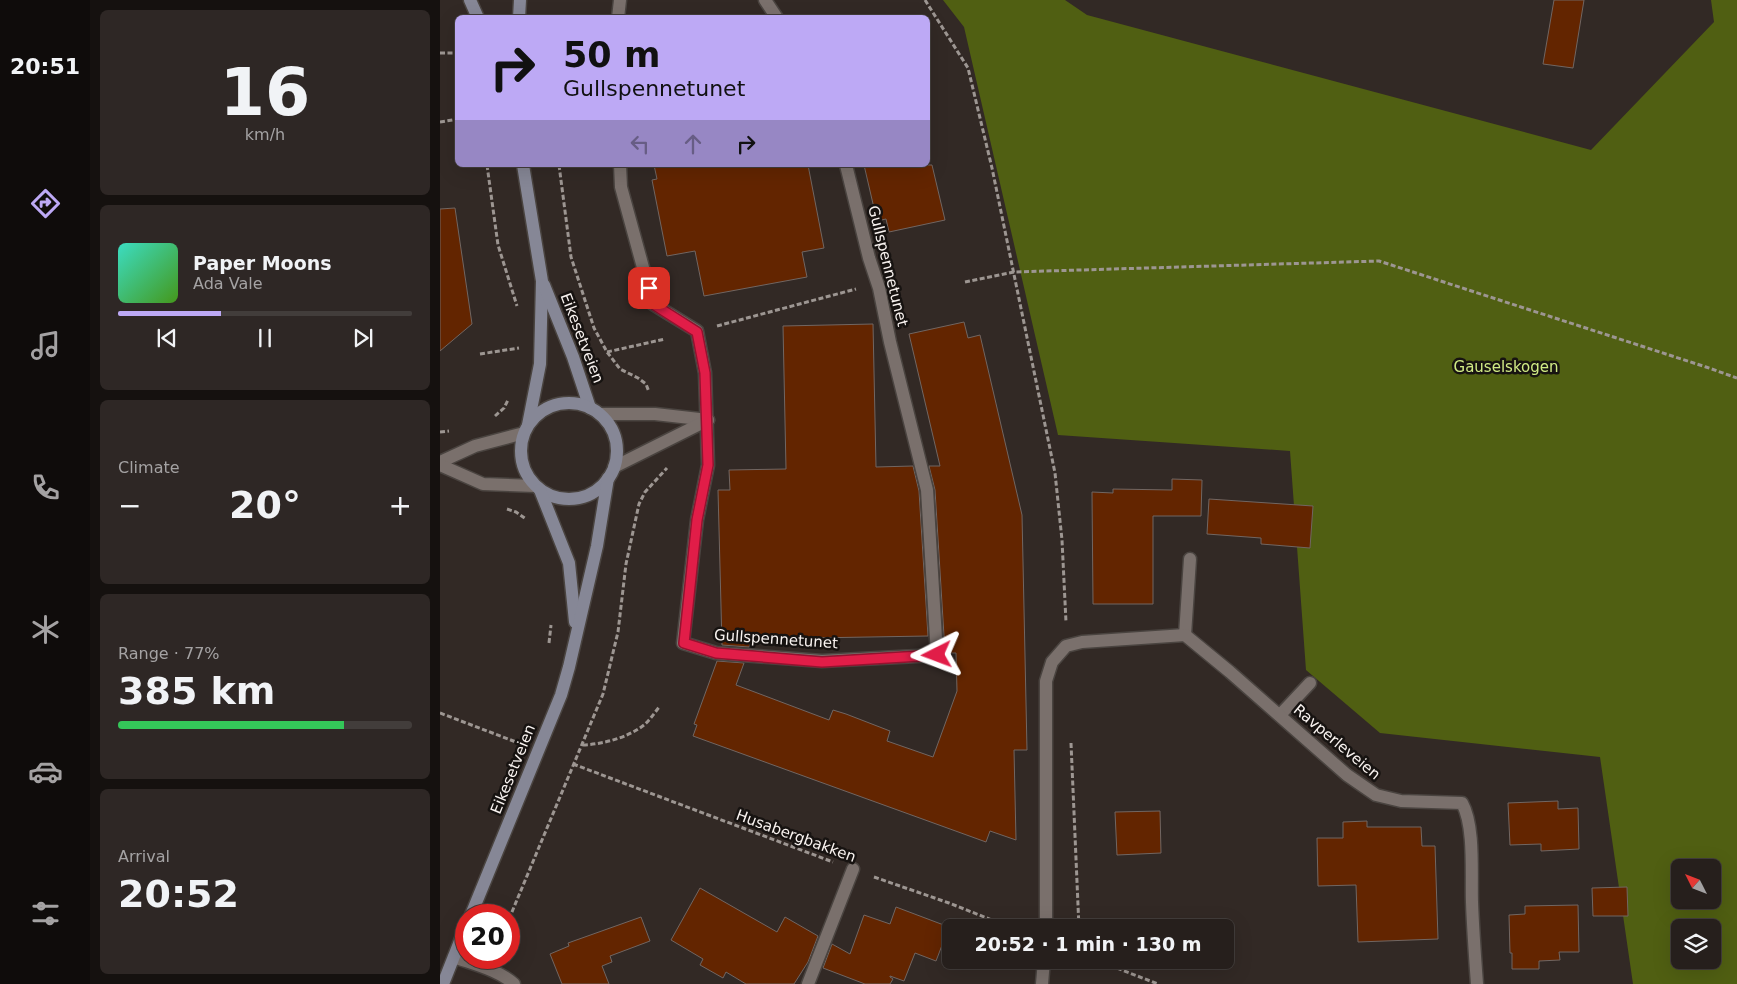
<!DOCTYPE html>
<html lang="en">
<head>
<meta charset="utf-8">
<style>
  body { margin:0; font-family:"DejaVu Sans",sans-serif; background:#2e2725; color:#f1f3f6; height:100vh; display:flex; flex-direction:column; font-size:19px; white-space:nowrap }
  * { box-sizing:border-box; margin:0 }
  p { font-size:16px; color:#a4a2a3 }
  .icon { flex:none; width:28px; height:28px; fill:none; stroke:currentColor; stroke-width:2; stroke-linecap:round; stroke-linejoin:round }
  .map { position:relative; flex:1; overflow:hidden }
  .details { display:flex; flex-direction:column; gap:10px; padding:10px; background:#15110f; width:350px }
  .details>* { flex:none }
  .hud { position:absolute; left:15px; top:15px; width:475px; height:152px; border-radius:8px; box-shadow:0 5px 20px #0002,0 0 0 1px #423d3b; background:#bda9f5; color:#111; overflow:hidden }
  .needle { width:32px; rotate:312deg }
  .controls { position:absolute; left:1231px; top:859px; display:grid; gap:10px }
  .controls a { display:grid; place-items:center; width:50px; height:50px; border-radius:8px; background:#261f1c; box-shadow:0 5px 20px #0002,0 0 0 1px #423d3b; font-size:25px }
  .speed { position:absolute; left:15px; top:904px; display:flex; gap:10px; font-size:25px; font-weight:700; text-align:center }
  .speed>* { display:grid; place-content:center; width:65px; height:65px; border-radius:50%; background:#261f1c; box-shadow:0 5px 20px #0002,0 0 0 1px #423d3b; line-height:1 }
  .speed .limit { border:8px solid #d22; background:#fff; color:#111 }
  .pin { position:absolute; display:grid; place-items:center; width:42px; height:42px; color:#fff; margin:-21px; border-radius:10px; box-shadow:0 2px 8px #0006 }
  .me { position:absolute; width:55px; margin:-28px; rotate:267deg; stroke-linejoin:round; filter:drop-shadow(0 0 4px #0008) }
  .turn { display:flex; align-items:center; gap:18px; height:105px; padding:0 25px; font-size:22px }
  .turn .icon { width:65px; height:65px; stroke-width:2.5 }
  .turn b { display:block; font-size:35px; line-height:42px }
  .lanes { display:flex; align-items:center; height:48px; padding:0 25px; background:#0003; justify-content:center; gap:25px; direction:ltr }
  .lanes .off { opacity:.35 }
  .big { font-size:38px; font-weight:600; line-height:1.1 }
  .details .widget { flex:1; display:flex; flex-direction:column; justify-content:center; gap:8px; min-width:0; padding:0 18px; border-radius:8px; background:#2e2725 }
  .details .dial { align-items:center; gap:0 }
  .dial b { font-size:65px; line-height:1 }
  .song { display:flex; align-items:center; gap:15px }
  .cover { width:60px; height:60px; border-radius:8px; background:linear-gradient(135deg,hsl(170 70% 55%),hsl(100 70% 35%)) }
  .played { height:5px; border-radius:2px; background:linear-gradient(90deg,#bda9f5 35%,#423d3b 35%) }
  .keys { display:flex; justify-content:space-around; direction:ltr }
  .heat { display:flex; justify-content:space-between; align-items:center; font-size:28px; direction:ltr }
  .charge { height:8px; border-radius:4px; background:linear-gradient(90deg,#34c759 77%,#423d3b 0) }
  .trip { position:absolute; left:502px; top:919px; width:292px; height:50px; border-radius:8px; background:#261f1c; box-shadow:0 5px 20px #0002,0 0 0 1px #423d3b; font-weight:600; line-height:50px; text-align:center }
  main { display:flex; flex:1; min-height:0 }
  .menu { display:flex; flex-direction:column; width:90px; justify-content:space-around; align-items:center; background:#0f0c0b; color:#a4a2a3 }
  .menu .icon { width:35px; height:35px }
  .menu .on { color:#bda9f5 }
  .menu b { font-size:22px; color:#f1f3f6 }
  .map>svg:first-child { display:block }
  .forest { fill:#505f12; fill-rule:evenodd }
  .building { fill:#632500; stroke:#716662 }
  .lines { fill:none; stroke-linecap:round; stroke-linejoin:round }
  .service-casing { stroke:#4a4440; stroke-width:15 }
  .minor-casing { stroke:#4a4440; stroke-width:15 }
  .secondary-casing { stroke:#4a4440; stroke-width:15 }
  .path { stroke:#9d9692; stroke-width:3; stroke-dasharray:5 2.5; stroke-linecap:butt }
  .service { stroke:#7a706c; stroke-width:12 }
  .minor { stroke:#7a706c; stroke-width:12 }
  .secondary { stroke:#868796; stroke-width:12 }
  .route-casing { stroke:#92132f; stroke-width:12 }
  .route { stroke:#e11d48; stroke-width:9 }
  .labels { text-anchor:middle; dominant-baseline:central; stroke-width:5; stroke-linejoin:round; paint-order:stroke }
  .street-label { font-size:15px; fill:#f9f3f0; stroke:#171311 }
  .park-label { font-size:15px; fill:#d1eb85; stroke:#171311 }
</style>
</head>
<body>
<main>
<nav class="menu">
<b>20:51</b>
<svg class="icon on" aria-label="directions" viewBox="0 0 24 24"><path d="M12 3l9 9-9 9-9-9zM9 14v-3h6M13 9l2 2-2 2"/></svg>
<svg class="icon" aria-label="music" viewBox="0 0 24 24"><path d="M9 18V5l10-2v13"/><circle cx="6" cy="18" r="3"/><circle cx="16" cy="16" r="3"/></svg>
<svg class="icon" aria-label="phone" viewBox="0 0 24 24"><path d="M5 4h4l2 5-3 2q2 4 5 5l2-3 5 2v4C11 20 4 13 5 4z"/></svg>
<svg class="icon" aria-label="climate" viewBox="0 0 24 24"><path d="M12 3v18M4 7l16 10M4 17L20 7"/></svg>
<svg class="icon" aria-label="car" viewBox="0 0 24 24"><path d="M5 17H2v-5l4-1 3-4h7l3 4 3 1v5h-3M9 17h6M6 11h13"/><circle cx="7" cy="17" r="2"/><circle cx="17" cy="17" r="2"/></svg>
<svg class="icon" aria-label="filters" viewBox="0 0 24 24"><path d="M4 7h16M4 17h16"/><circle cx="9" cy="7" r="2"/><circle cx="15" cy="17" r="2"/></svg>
</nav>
<section class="details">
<div class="widget dial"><b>16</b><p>km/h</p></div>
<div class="widget">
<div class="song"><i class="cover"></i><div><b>Paper Moons</b><p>Ada Vale</p></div></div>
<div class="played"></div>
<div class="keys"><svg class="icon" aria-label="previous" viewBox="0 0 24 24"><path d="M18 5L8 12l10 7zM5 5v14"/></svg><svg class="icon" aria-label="pause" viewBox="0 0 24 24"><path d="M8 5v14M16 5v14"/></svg><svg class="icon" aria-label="next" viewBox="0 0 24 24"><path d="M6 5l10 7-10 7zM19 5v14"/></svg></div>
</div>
<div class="widget"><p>Climate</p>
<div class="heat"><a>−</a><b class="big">20°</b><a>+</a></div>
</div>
<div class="widget"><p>Range · 77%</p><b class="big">385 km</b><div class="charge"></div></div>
<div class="widget"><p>Arrival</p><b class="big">20:52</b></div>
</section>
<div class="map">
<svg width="1297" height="984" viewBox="0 0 1297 984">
  <rect width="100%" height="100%" fill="#322925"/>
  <path class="forest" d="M503,0h122l22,15 504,135 123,-128 -3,-22h26v984h-104l-33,-227 -220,-24 -74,-63 -16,-219 -232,-16 -94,-408zM1240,868h32v32h-32zM1240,928h32v32h-32z"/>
  <g class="building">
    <polygon points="1114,0 1144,0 1133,68 1103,64"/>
    <polygon points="214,165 368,165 384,248 362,252 367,277 264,296 255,251 227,256 212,180 217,179"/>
    <polygon points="424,165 492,165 505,220 449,232 446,219 437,221"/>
    <polygon points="15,208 32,324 0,351 0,209"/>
    <polygon points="524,322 528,338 540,335 582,515 587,750 574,750 576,840 550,831 546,842 253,736 257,725 254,724 277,661 304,663 296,685 389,720 393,710 406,714 450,731 447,741 493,757 517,691 516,653 506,653 504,636 495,490 489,466 500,466 469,334"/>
    <polygon points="433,324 436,467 473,466 479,491 488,636 312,639 309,647 282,645 278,490 290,490 289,470 346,469 343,326"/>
    <polygon points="732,479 762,480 761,516 713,516 713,604 653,604 652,492 673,493 673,489 732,490"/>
    <polygon points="769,499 873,506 870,548 821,544 821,538 767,534"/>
    <polygon points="1118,801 1118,809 1138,808 1139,849 1101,851 1101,844 1070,845 1068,803"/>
    <polygon points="720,811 721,853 677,855 675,812"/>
    <polygon points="927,821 927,827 981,827 982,846 995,846 998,939 918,942 916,885 878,886 877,838 903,838 903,822"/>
    <polygon points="1187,887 1188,916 1153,916 1152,888"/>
    <polygon points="260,888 337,932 345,917 378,936 368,962 354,984 306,984 286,972 283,978 260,965 263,959 231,940"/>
    <polygon points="1138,905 1139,952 1119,952 1120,960 1099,961 1099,969 1072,969 1072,953 1070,953 1069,915 1085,914 1085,906"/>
    <polygon points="456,907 509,927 496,961 475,953 464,981 450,976 450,977 453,979 450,984 425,984 383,968 392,944 410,954 424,915 450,924"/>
    <polygon points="201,917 210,941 170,956 172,962 162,966 169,984 122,984 110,954 129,946 128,943"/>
  </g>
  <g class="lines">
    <g class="service-casing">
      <g id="service">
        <polyline points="325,0 337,18"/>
        <polyline points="178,18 180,0"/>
        <polyline points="180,165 181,187 213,304 257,331 265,373 268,465 257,520 243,643 276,653 382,661 497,655 487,490 450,342 439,288 429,258 406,165"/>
        <polyline points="160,414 215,414 268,420"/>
        <polyline points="174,467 268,420"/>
        <polyline points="840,715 870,683"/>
        <polyline points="368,984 413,869"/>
      </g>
    </g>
    <g class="minor-casing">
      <g id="minor">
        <polyline points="0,462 35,446 84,433"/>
        <polyline points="0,465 43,484 95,486"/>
        <polyline points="745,635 750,559"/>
        <path d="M606,928v-247l6,-19 14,-16 16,-4 103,-7 45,37 117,103 29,20 25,6 61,2c13,23 9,72 10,99 1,28 3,55 5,82"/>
        <path d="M14,957c19,7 45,13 60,27"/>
        <polyline points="602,984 604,960"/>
      </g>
    </g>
    <g class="secondary-casing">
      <g id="secondary">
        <polyline points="30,0 38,18"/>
        <polyline points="79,18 80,0"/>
        <polyline points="83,165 102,281 100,364 88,425"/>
        <polyline points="104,285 133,357 150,408"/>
        <circle cx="129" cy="451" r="48"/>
        <polyline points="100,490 129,563 135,622"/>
        <polyline points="31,915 121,695 129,667 157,546 168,478"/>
        <polyline points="3,984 26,926"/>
      </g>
    </g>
    <g class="path">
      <polyline points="485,0 528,68 552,168 615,473 622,540 626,622"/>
      <polyline points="0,53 18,53"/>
      <polyline points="0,122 18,119"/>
      <polyline points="47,165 58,245 77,306"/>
      <polyline points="119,165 131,257 154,328 167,352 180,369 198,378 206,384 209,392"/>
      <polyline points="525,282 574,272 939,261 1266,367 1297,378"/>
      <polyline points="277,326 416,289"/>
      <polyline points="167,352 225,339"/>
      <polyline points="40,354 79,348"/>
      <polyline points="55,416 64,408 68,400"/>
      <polyline points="0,432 9,431"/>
      <polyline points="67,509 76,512 86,519"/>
      <polyline points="109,643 111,625"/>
      <polyline points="0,713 76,742"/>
      <polyline points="631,743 639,928"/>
      <path d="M143,745c20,-1 44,-7 61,-20 6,-5 11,-13 16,-19"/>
      <polyline points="133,764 393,862"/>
      <polyline points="434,877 509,903 572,928"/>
      <polyline points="69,919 163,694 178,632 186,564 199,504 205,492 227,468"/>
      <polyline points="656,960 718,984"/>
    </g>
    <use href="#service" class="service"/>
    <use href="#minor" class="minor"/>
    <use href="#secondary" class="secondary"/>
  </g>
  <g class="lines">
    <g class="route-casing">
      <polyline id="route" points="209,288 213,304 257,332 265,373 268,465 257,520 244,643 276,653 382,662 497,655"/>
    </g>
    <use href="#route" class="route"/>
  </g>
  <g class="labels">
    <g class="street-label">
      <text transform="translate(448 266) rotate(76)">Gullspennetunet</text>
      <text transform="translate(142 338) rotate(69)">Eikesetveien</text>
      <text transform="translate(336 639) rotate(4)">Gullspennetunet</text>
      <text transform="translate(897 742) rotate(40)">Ravperleveien</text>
      <text transform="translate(73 769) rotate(-68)">Eikesetveien</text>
      <text transform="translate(356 836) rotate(20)">Husabergbakken</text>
    </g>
    <g class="park-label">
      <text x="1066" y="367">Gauselskogen</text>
    </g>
  </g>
</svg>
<div class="controls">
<a><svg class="needle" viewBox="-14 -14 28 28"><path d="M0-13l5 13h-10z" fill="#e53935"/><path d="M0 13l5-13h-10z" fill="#a4a2a3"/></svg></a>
<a><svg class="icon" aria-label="layers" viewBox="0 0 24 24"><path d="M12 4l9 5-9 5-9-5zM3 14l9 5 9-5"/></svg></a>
</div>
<div class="speed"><div class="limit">20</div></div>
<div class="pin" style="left:209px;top:288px;background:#d93025"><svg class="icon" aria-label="arrive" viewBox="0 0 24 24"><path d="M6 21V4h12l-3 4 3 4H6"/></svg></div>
<svg class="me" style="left:497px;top:655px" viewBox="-20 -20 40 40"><path d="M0-17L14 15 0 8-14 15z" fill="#e11d48" stroke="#fff" stroke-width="4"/></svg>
<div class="trip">20:52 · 1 min · 130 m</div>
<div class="hud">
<div class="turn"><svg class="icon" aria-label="right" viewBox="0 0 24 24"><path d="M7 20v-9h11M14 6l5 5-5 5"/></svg><div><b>50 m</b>Gullspennetunet</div></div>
<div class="lanes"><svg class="icon off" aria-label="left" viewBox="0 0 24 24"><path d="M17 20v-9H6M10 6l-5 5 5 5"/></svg><svg class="icon off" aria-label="ahead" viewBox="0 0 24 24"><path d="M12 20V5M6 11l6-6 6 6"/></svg><svg class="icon" aria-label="right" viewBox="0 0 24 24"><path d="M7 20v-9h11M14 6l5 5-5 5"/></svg></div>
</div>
</div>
</main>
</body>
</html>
